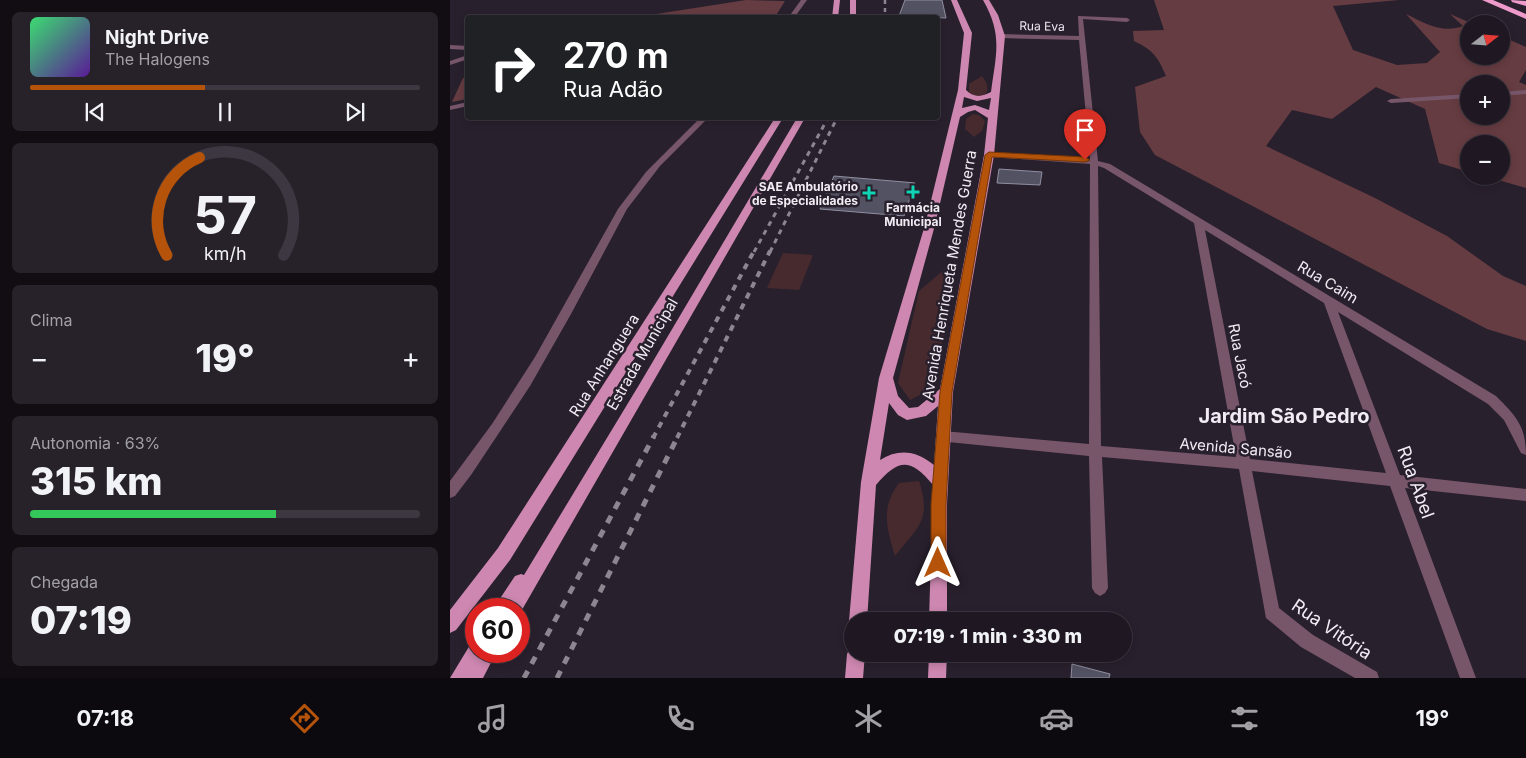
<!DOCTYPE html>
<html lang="pt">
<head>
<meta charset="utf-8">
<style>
  body { margin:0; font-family:Inter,sans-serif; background:#27212a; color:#f1f3f6; height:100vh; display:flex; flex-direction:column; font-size:19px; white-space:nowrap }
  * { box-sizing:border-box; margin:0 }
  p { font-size:16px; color:#a1a0a5 }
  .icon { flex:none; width:28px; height:28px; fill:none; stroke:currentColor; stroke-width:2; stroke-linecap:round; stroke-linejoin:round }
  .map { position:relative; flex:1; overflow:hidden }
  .side { display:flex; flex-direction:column; gap:12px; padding:12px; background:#110d13; width:450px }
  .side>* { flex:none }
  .banner { position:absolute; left:15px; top:15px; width:475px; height:105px; border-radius:5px; box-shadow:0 2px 8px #0003,0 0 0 1px #3c3740; background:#202124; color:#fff; overflow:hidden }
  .needle { width:32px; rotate:73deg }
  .buttons { position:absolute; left:1010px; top:15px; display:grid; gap:10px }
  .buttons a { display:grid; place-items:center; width:50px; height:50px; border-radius:50%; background:#1f1822; box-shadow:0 2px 8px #0003,0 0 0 1px #3c3740; font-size:25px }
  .speed { position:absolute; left:15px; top:598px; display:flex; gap:10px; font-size:25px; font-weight:700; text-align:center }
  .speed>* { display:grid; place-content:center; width:65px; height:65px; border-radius:50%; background:#1f1822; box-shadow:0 2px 8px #0003,0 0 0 1px #3c3740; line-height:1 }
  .speed .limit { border:8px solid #d22; background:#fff; color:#111 }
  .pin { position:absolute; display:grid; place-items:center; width:42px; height:42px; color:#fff; margin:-51px -21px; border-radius:50% 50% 50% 0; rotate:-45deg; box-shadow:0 0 5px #0007 }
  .pin .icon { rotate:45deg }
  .me { position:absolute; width:55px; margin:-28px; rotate:0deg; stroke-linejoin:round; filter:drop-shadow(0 0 4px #0008) }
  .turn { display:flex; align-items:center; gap:18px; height:105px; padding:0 15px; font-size:22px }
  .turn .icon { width:65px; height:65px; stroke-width:2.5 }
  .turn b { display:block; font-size:35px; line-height:42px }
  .big { font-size:38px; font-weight:800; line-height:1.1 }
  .side .widget { flex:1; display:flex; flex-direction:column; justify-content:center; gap:8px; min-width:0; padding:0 18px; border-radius:8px; background:#27212a }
  .side .dial { align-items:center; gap:0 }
  .dial svg { height:130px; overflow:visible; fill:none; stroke:#3c3740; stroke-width:7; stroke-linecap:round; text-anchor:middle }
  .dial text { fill:#f1f3f6; stroke:none }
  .song { display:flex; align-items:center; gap:15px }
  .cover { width:60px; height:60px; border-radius:8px; background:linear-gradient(135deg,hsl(140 70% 55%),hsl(270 70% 35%)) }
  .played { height:5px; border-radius:2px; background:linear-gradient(90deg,#b45309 45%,#3c3740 45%) }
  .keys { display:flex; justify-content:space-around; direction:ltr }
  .heat { display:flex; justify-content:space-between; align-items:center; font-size:28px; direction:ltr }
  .charge { height:8px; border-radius:4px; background:linear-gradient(90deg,#34c759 63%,#3c3740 0) }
  .trip { position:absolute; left:394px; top:612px; width:288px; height:50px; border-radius:25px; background:#1f1822; box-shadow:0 2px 8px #0003,0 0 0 1px #3c3740; font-weight:800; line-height:50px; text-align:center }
  .dock { display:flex; height:80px; justify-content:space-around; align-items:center; background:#0c0a0e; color:#a1a0a5 }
  .dock .icon { width:35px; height:35px }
  .dock .selected { color:#b45309 }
  .dock b { font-size:22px; color:#f1f3f6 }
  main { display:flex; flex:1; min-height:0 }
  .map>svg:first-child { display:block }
  .green { fill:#472a2d }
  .forest { fill:#653c41; fill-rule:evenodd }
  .building { fill:#535263; stroke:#908fa1 }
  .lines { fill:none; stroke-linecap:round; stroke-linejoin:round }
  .street { fill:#78566a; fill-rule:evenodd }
  .primary { fill:#cd87b0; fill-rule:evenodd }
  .highway { fill:#ee9acb; fill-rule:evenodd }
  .rail-far3 { stroke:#8d8590; stroke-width:2.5; stroke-dasharray:4 4; stroke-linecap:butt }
  .rail-far2 { stroke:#8d8590; stroke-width:3; stroke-dasharray:5 5; stroke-linecap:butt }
  .rail-far1 { stroke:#8d8590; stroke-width:4; stroke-dasharray:6 6; stroke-linecap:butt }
  .rail { stroke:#8d8590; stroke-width:5; stroke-dasharray:8 8; stroke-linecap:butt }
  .route { fill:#b45309; stroke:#753606 }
  .poi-dot { fill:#0fd5b4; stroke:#29202d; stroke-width:2 }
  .labels { text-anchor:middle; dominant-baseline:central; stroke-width:5; stroke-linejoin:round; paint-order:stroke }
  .far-street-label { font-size:12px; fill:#f1ebf3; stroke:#29202d }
  .far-poi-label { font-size:12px; font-weight:bold; fill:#f1ebf3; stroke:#29202d; text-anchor:end }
  .street-label { font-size:15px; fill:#f1ebf3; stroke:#29202d }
  .near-street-label { font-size:18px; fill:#f1ebf3; stroke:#29202d }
  .district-label { font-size:20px; font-weight:bold; fill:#f1ebf3; stroke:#29202d }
</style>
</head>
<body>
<main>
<section class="side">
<div class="widget">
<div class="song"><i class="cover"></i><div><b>Night Drive</b><p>The Halogens</p></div></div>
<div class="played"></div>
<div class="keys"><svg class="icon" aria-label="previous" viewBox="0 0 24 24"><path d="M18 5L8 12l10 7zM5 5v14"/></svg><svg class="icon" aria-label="pause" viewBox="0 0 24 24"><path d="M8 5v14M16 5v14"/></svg><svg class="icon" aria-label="next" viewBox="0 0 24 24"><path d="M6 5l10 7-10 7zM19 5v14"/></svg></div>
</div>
<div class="widget dial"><svg viewBox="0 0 100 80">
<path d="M14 69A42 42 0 1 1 86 69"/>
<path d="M14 69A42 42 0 0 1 34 9" stroke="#b45309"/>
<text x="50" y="56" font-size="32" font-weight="700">57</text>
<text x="50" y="72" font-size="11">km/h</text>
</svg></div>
<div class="widget"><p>Clima</p>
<div class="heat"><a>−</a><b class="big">19°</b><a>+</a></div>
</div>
<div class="widget"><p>Autonomia · 63%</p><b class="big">315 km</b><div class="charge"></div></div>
<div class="widget"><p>Chegada</p><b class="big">07:19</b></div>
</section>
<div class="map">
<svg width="1076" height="678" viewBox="0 0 1076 678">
  <rect width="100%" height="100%" fill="#29202d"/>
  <g class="green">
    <path d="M532,76c7,9 9,19 -5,22l-8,-5v-9z"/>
    <polygon points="523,114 529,115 535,121 532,131 524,137 515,129 516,119"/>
    <polygon points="333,253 363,255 349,290 317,288"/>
    <polygon points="495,269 503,290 483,388 460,400 448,383 469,291"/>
    <path d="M469,481c13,39 -1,46 -24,75 -8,-28 -15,-47 4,-73z"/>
  </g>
  <g class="forest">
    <polygon points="296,0 335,1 325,17 187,17"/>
    <path d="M704,0h245l-66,6 20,44 44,15 30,-2 13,-11 -34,-38c18,9 37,20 57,12l-13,-12 23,10h-4v32h32v-20l25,11v23l-7,12 7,3v103l-42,-12h17v-32h-32v28l-30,-9 -14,-54 -49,-22 -44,32 -40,-9 -26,36 109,52 72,38 56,40 23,10v55l-39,-12 -332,-174 -15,-23 -5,-45 31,-11c-8,-19 -13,-26 -32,-35l-1,-10 31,-1zM1019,84h32v32h-32z"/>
    <polygon points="13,78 17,78 17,99 2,102"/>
  </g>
  <g class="building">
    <polygon points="455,0 492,0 496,18 449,16"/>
    <polygon points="549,169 592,172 590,185 547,183"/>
    <polygon points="384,176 454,182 465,183 454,216 370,209"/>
    <polygon points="622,664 660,674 659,678 621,678"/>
  </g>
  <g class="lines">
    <g class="street">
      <polygon points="351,0 357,0 344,18 338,18"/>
      <polygon points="358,16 369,18 355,18"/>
      <path d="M628,16l49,2 3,2 -3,2 -44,-3 15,142 12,3 386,232c20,20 30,30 30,59l-5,-2 -17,-33 -16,-16 -150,-92 62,163 126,14v12l-121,-13 71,190h-16l-70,-192 -138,-15 27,137 34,27 64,37 2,6h-24l-54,-31 -35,-29 -27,-149 -137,-12 6,131 -3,5 -5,3 -5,-3 -3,-5 -3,-132 -151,-15 -1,-4 1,-4 5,-2 146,13 1,-280 -101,-7 -4,-2 4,-2 101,6 -11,-119 -78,-2 -3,-2 3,-2 78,2zM648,166l6,2 90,55 42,234 -135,-11zM755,230l119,73 62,170 -136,-14z"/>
      <polygon points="0,45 18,46 18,50 0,49"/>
      <polygon points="18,55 18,59 0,65 0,61"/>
      <polygon points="1076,90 1076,94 1051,96 1051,92"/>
      <polygon points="1019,94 1019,98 941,103 937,101 941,99"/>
      <polygon points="18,102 18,106 0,110 0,106"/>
      <polygon points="250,118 258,118 210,166 177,209 121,314 80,386 21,475 5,496 0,498 0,481 42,424 85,357 168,209 196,172"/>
    </g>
    <g class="primary">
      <polygon points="384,0 390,0 388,18 382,18"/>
      <rect x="400" y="0" width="6" height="18"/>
      <path d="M501,0h6l15,33 -6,57c8,8 16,7 25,2 5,-38 12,-57 -8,-92h6l9,15 7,21 -11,119 -41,237 -6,112v117h-18l4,-136c-23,-28 -35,-26 -57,0l-9,136h-15v6l-3,-6 12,-139 18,-104 46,-153 33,-135 6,-57zM514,97l13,4 14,-3 -2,12 -14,-5 -13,3zM525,110l13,8 -4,37 -44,234 -22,18 -9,1 -11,-12 -5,-18 42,-153 25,-108 8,-5zM439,403l9,12 9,5 19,-4 12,-10 -4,59c-17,-14 -35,-17 -54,-5z"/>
      <polygon points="325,118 333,118 60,560 6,630 0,633 0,610 48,548"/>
      <polygon points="347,118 355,118 69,615 69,609 43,609 65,576 71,574 74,575 189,385"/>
      <polygon points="26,642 26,651 47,651 33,678 0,678 20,645"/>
      <polygon points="402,646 402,654 415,654 413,678 395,678 397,654 400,648"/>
      <polygon points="479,654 497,654 496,678 478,678"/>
    </g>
    <g class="highway">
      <polygon points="1032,0 1043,0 1076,14 1076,19"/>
      <polygon points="1061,0 1076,1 1076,6 1062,2"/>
    </g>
    <polyline class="rail-far3" points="435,0 435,18"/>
    <g class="rail-far2">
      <polyline points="304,252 378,118"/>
      <polyline points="320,252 387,118"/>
    </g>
    <g class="rail-far1">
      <polyline points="203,438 304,251"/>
      <polyline points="227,438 320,251"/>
    </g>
    <g class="rail">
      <polyline points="74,678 204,436"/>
      <polyline points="107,678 228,436"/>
    </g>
  </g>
  <polygon class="route" points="539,152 635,157 640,160 635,162 542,157 502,392 496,504 496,563 494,568 488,570 483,568 481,563 481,504 490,392 535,155"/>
  <g class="poi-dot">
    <path d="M460.5 184.5h5v5h5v5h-5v5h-5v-5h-5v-5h5z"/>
    <path d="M416.5 185.5h5v5h5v5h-5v5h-5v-5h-5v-5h5z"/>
  </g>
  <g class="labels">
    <g class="far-street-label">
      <text transform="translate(592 26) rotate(1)">Rua Eva</text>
    </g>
    <g class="far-poi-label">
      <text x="408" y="186">SAE Ambulatório<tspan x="408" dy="14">de Especialidades</tspan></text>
      <text x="463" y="207" text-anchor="middle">Farmácia<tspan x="463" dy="14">Municipal</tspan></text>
    </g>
    <g class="street-label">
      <text transform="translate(499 275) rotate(-80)">Avenida Henriqueta Mendes Guerra</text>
      <text transform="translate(878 282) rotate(31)">Rua Caim</text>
      <text transform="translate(192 354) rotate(-60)">Estrada Municipal</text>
      <text transform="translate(790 356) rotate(79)">Rua Jacó</text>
      <text transform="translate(154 365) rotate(-58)">Rua Anhanguera</text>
      <text transform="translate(786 448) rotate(5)">Avenida Sansão</text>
    </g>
    <g class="near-street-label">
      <text transform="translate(966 482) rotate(70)">Rua Abel</text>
      <text transform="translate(882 629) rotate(34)">Rua Vitória</text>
    </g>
    <g class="district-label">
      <text x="834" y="416">Jardim São Pedro</text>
    </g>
  </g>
</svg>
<div class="buttons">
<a><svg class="needle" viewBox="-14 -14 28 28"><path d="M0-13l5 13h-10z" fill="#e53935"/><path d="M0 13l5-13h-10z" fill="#a1a0a5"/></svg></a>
<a>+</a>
<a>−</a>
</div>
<div class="speed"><div class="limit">60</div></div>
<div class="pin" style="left:635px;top:160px;background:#d93025"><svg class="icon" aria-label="arrive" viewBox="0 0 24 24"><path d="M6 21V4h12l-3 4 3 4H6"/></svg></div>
<svg class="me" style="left:488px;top:563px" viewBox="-20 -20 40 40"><path d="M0-17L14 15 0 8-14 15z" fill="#b45309" stroke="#fff" stroke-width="4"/></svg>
<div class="trip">07:19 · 1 min · 330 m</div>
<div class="banner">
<div class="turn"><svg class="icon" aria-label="right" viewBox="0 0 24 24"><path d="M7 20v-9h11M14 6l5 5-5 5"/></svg><div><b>270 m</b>Rua Adão</div></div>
</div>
</div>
</main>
<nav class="dock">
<b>07:18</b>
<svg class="icon selected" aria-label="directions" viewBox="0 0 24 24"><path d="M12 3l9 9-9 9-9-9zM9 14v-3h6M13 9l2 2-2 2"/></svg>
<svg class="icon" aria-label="music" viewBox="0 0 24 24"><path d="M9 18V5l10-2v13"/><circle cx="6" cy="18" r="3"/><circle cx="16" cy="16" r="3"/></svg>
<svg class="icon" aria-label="phone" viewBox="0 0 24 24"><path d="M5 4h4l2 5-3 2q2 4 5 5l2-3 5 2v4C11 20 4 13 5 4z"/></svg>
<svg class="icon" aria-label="climate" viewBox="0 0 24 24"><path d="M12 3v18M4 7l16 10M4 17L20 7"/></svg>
<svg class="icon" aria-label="car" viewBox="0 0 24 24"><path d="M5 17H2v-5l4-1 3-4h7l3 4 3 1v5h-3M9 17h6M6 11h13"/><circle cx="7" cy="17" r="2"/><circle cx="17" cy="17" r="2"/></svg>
<svg class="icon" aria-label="filters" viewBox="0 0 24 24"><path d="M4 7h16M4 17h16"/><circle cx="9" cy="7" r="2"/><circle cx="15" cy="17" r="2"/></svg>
<b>19°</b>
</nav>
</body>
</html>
